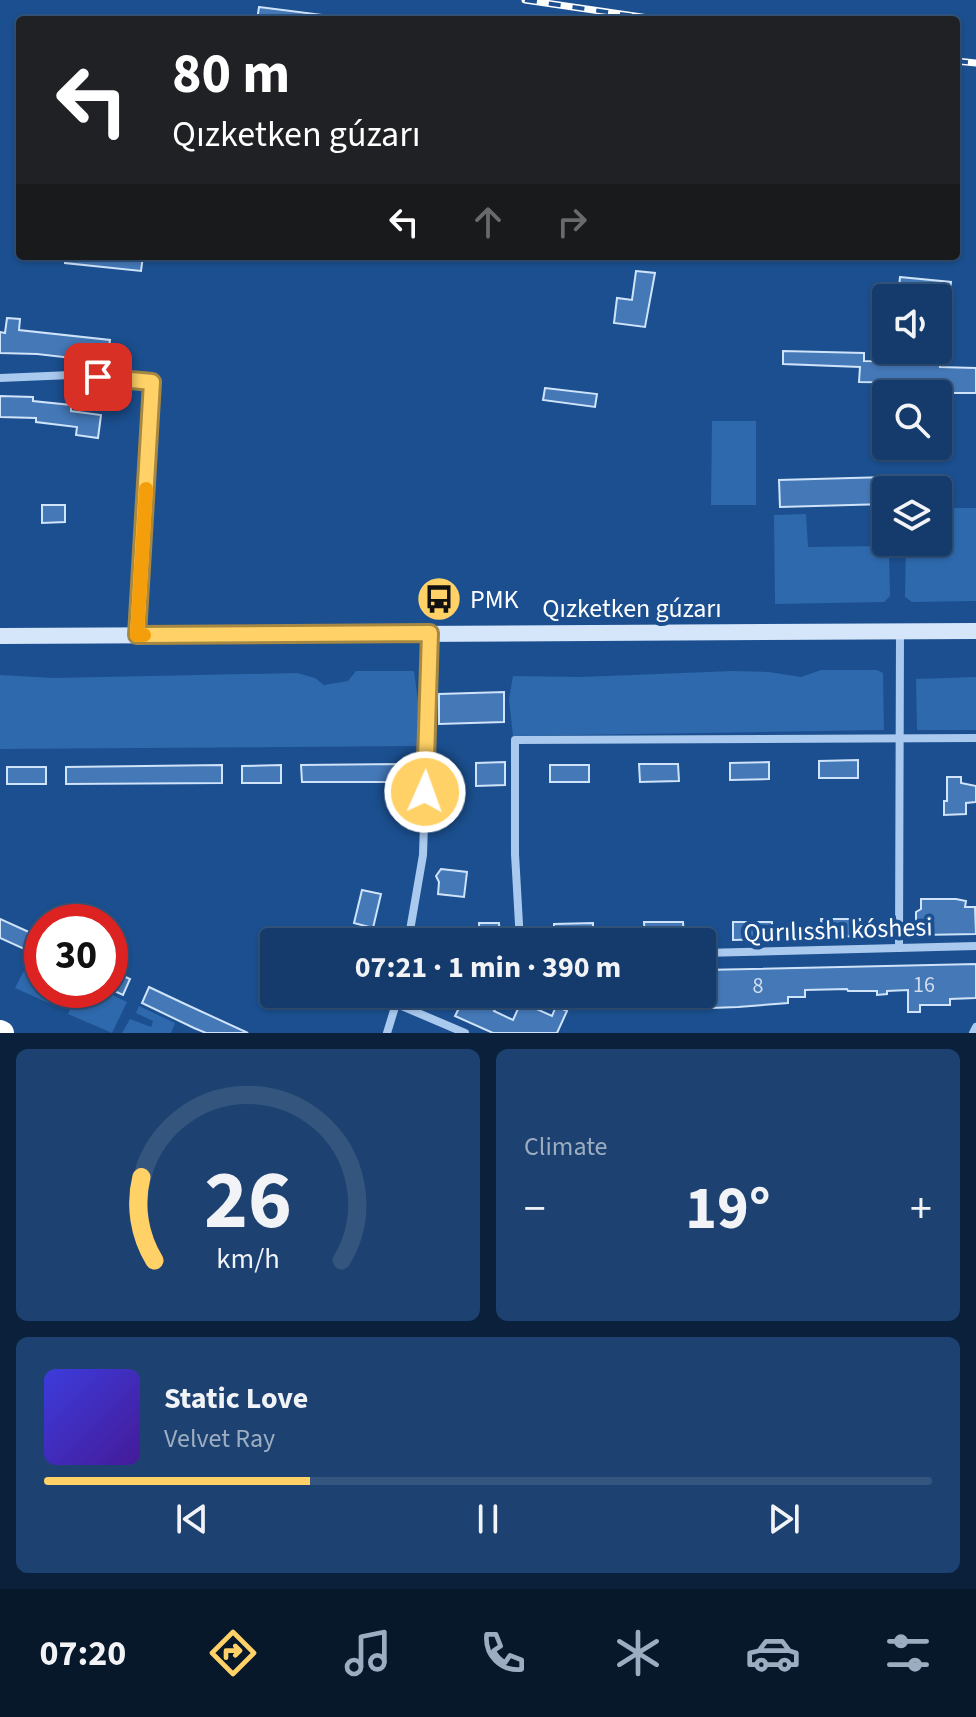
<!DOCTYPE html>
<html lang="en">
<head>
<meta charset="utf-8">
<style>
  body { margin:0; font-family:"Source Sans 3",sans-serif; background:#1d4271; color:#f1f3f6; height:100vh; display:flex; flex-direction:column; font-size:30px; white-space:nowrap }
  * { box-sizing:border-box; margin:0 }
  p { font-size:26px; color:#9dadc1 }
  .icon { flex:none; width:44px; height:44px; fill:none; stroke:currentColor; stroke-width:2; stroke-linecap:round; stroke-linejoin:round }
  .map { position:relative; height:1033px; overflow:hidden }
  .side { display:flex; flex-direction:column; gap:16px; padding:16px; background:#0b203b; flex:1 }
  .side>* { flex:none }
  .top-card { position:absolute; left:16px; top:16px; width:944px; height:244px; border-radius:8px; box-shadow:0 2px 6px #0004,0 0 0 2px #33557e; background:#202124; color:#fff; overflow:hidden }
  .fabs { position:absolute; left:872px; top:284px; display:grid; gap:16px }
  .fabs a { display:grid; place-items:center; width:80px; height:80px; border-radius:8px; background:#143b6b; box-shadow:0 2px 6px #0004,0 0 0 2px #33557e; font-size:40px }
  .speed { position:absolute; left:24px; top:904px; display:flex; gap:16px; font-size:40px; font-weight:700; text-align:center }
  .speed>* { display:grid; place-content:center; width:104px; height:104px; border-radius:50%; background:#143b6b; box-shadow:0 2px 6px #0004,0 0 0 2px #33557e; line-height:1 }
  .speed .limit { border:12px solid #d22; background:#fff; color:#111 }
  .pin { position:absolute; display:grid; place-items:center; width:68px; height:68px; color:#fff; margin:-34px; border-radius:16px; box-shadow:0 4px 12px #0006 }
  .me { position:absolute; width:88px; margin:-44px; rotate:2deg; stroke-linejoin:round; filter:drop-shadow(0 0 6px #0008) }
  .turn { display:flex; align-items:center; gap:28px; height:168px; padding:0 24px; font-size:36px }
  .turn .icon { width:104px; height:104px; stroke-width:2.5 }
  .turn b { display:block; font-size:56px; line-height:68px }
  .lanes { display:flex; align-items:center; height:76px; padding:0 24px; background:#0003; justify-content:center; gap:40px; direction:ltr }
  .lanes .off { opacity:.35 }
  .big { font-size:60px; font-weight:700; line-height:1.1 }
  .side .widget { flex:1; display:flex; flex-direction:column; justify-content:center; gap:12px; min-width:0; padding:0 28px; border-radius:12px; background:#1d4271 }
  .side .dial { align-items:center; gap:0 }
  .dial svg { height:208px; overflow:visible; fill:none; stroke:#33557e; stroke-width:7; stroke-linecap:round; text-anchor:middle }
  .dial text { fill:#f1f3f6; stroke:none }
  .song { display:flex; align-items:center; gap:24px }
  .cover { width:96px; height:96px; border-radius:12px; background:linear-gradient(135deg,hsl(240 70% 55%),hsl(260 70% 35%)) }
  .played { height:8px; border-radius:4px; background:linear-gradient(90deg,#ffd166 30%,#33557e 30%) }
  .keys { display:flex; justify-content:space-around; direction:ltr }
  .heat { display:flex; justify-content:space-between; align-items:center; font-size:44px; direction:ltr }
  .side .tiles { flex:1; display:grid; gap:16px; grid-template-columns:1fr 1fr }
  .widget:last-child { grid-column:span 2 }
  .trip { position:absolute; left:260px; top:928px; width:456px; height:80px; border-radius:8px; background:#143b6b; box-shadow:0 2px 6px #0004,0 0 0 2px #33557e; font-weight:700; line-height:80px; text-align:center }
  .menu { display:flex; height:128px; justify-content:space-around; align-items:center; background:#08182b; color:#9dadc1 }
  .menu .icon { width:56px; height:56px }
  .menu .current { color:#ffd166 }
  .menu b { font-size:36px; color:#f1f3f6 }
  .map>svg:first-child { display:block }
  .green { fill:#2e69ad }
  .building { fill:#4478b7; stroke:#cfe3fa; stroke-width:2 }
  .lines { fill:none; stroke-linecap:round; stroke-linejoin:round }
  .street { stroke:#a9c9ee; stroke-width:8 }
  .secondary { stroke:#d6e6fa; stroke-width:16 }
  .highway { stroke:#fff; stroke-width:24 }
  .rail-casing { stroke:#fff; stroke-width:7 }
  .rail { stroke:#1b4f8f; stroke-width:4; stroke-dasharray:12; stroke-linecap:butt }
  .route-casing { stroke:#a68842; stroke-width:20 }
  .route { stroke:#ffd166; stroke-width:14 }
  .slow { stroke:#f59e0b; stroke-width:14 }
  .labels { text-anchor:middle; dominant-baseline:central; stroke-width:8; stroke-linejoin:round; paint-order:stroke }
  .number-label { font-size:22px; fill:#d0dded }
  .poi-label { font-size:26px; fill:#fff; stroke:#1b4f8f; text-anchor:start }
  .street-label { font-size:26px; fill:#fff; stroke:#1b4f8f }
</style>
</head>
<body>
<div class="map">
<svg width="976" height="1033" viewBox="0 0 976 1033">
  <rect width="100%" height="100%" fill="#1b4f8f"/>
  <g class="green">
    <polygon points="712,421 756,421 756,505 711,505"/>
    <polygon points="938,508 976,508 976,601 912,602 905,597 906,542 938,542"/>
    <polygon points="806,514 808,547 882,546 889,550 890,596 884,602 775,604 774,515"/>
    <polygon points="821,670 877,670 883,673 884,730 513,736 509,699 513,676 581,677 733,671 769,672 801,677"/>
    <polygon points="356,671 414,671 420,715 418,746 0,749 0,675 54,678 297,673 315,678 324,685 348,681"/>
    <polygon points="976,677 976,730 917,730 916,679"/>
    <polygon points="31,957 42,962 42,990 62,990 55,1006 15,988"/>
    <polygon points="79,990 102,990 127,1002 112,1033 68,1014"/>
    <polygon points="139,1006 175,1023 171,1033 122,1033 130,1019 151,1027 153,1021 136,1013"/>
  </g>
  <g class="building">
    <polygon points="259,7 323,15 322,20 257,20"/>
    <polygon points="65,256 143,256 141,271 65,263"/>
    <polygon points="636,271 655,273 645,327 614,323 617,298 632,300"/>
    <polygon points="900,277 951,282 945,335 938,335 938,298 898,298"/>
    <polygon points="7,318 20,319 19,330 110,340 107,362 37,354 0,353 0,332 5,333"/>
    <polygon points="783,351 864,353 864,361 940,362 940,367 976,368 976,393 937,393 938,383 859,382 860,367 783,364"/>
    <polygon points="545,388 597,394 595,407 543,400"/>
    <polygon points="0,396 33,397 33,401 71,405 71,411 101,415 98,438 76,435 77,427 36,422 36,418 0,417"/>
    <polygon points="887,477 886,504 780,507 779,480"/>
    <polygon points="42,505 65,505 65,522 42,523"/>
    <polygon points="504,692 504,722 439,724 439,694"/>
    <polygon points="858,760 858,778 819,778 819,761"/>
    <polygon points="505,762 505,785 476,786 476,763"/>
    <polygon points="769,762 769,779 730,780 730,763"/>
    <polygon points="398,764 398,782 302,782 301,765"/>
    <polygon points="639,764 678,764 679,781 640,782"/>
    <polygon points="222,765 222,783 66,784 66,767"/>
    <polygon points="281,765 281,783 242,783 242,766"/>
    <rect x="550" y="765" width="39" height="17"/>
    <rect x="7" y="767" width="39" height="17"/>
    <polygon points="947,777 961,777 961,783 976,786 976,802 966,803 966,814 944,815 944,801 947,801"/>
    <polygon points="441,869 467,872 464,897 438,894 439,882 436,876"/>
    <polygon points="362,890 381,894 373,928 354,923"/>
    <polygon points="921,899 956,899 966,901 965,907 975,907 976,934 921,935 921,925 916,923 916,912 921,909"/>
    <polygon points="0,919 42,938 42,957 0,938"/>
    <polygon points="821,919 860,919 861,936 822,937"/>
    <polygon points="644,922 683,922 684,939 645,940"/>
    <polygon points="733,922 772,922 772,939 733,940"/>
    <polygon points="479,923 499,923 500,942 480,942"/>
    <polygon points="593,923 593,940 554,941 554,924"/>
    <polygon points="976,964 976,998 950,999 950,1005 920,1005 920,1012 908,1012 908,990 887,991 887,994 877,995 877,991 848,991 847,989 805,990 805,997 788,997 788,1003 738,1007 711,1008 711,998 702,998 702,970"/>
    <polygon points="110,970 130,979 123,995 110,989"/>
    <polygon points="149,987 185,1004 248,1033 206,1033 194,1028 142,1003"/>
    <polygon points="476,996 497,1006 494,1011 513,1020 521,1002 552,1016 556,1006 567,1011 557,1033 493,1033 455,1016 464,998 473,1002"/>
  </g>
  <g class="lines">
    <g class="street">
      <polyline points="0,378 71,375 152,382 137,635"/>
      <polyline points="408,942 423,855 430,634"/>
      <polyline points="520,942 515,854 515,740 976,738"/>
      <polyline points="899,948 900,632"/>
      <polyline points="702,953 976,946"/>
      <polyline points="397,1004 465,1033"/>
      <polyline points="387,1033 399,994"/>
      <polyline points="973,1033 976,1027"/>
    </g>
    <polyline class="secondary" points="0,636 976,631"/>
    <polyline class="highway" points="0,1032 2,1033"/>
    <g class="rail-casing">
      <g id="rail">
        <polyline points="525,0 662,20"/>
        <polyline points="956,61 976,63"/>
      </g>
    </g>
    <use href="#rail" class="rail"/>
  </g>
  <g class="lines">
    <g class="route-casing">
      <polyline id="route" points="98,377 152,382 137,635 430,633 425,792"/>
    </g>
    <use href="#route" class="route"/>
    <polyline class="slow" points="144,635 137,635 146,489"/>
  </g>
  <defs>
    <g id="bus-disc" transform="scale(2.3)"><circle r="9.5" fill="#ffd166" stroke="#1b4f8f"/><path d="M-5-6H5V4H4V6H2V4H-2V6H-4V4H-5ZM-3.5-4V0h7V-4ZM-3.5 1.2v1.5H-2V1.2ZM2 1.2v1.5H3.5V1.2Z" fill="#111"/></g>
  </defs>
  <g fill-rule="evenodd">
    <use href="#bus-disc" x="439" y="599"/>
  </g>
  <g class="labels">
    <g class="number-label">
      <text x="924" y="985">16</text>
      <text x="758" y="986">8</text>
    </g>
    <g class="poi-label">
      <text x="470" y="599">PMK</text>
    </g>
    <g class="street-label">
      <text x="632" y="608">Qızketken gúzarı</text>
      <text transform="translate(838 930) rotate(-2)">Qurılısshı kóshesi</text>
    </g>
  </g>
</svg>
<div class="fabs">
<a><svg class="icon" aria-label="sound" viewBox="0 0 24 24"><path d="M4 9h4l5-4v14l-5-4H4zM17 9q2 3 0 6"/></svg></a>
<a><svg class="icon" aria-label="search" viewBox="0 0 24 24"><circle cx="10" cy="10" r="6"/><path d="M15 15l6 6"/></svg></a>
<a><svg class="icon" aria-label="layers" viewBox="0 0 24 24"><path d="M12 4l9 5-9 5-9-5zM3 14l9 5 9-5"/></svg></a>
</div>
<div class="speed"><div class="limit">30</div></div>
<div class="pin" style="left:98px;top:377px;background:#d93025"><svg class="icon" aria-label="arrive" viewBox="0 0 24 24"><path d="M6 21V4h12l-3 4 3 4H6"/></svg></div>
<svg class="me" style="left:425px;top:792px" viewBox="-20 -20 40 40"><circle r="17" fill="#ffd166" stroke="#fff" stroke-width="3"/><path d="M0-11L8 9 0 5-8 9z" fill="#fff"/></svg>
<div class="trip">07:21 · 1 min · 390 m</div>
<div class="top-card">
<div class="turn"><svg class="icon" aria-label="left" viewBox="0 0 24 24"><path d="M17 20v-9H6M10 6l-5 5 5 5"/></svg><div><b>80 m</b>Qızketken gúzarı</div></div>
<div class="lanes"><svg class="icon" aria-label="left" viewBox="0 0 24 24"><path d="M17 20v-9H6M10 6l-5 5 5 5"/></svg><svg class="icon off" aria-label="ahead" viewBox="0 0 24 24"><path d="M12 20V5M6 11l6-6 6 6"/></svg><svg class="icon off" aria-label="right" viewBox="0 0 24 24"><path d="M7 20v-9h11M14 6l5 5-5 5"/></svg></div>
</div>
</div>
<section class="side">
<div class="tiles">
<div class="widget dial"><svg viewBox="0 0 100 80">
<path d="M14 69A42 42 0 1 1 86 69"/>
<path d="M14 69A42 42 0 0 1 9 37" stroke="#ffd166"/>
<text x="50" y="56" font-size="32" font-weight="700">26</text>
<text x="50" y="72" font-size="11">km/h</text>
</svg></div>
<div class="widget"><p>Climate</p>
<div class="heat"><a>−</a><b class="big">19°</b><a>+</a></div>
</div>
<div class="widget">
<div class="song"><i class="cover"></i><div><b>Static Love</b><p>Velvet Ray</p></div></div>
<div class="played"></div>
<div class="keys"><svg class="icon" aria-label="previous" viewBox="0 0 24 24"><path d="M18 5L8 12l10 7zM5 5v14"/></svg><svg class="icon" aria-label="pause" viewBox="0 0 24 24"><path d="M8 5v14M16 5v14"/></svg><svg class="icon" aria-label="next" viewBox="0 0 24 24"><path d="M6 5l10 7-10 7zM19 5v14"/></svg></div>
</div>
</div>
</section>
<nav class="menu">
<b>07:20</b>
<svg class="icon current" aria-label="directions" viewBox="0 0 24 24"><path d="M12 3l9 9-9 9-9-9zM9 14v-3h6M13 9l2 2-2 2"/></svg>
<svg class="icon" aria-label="music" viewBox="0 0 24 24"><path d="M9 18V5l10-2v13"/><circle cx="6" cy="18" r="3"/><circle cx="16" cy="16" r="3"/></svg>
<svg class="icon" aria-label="phone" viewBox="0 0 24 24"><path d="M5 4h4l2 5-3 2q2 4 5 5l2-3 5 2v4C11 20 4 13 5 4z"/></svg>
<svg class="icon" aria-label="climate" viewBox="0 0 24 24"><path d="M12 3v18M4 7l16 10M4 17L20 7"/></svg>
<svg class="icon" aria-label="car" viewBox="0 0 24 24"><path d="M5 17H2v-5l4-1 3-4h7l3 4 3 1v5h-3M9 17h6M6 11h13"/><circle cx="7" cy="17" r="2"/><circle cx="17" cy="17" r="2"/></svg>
<svg class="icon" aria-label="filters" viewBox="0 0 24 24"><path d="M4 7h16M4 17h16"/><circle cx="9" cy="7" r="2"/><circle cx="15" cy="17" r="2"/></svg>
</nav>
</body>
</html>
